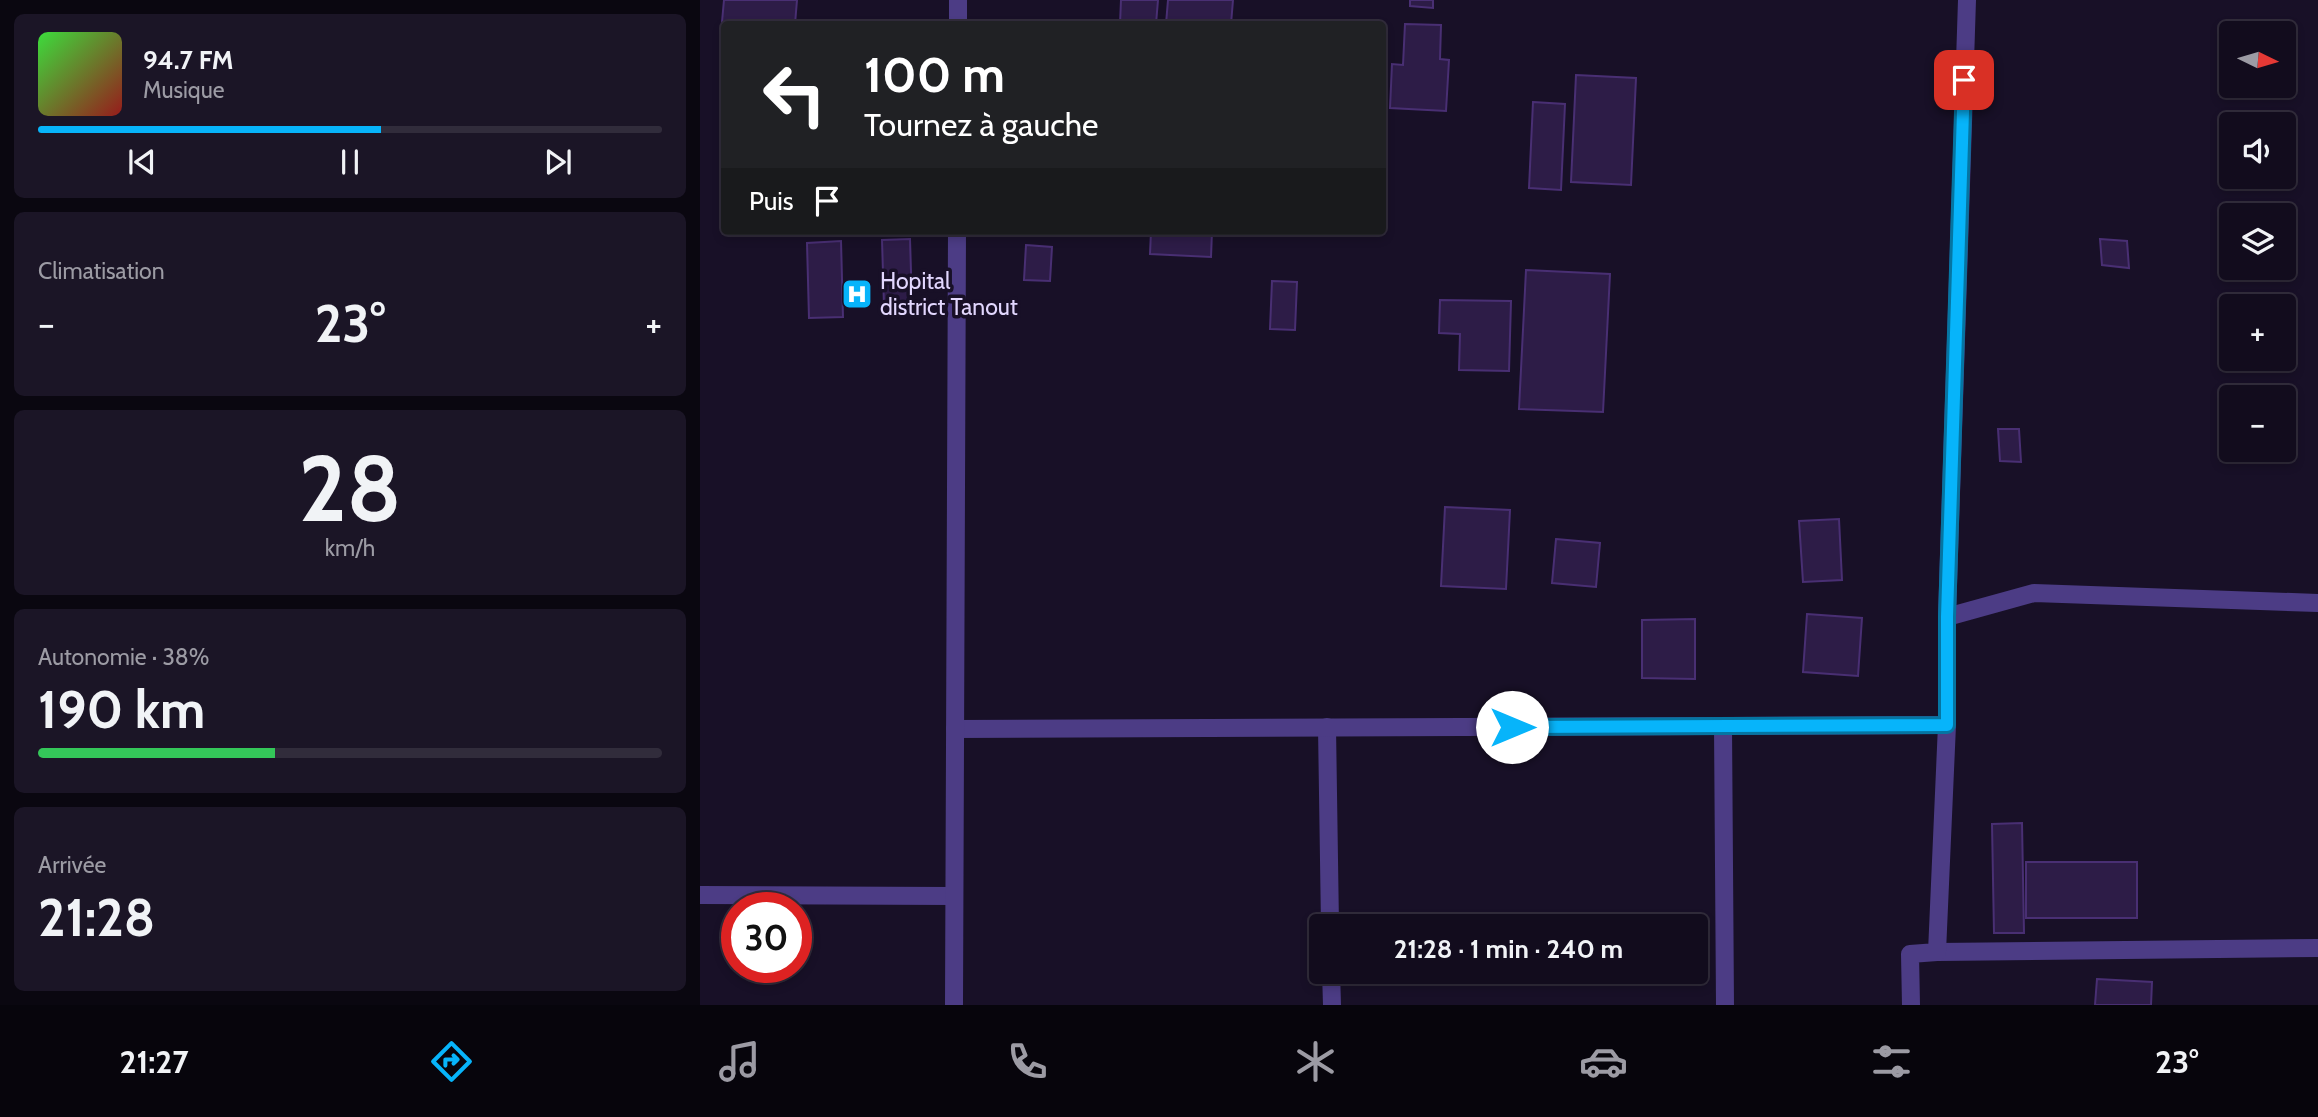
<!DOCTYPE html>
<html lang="fr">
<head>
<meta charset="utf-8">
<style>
  body { margin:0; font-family:Cabin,sans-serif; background:#1b1526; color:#f1f3f6; height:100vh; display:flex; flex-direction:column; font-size:26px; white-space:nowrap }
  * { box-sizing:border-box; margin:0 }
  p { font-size:23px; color:#9c9ba4 }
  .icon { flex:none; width:38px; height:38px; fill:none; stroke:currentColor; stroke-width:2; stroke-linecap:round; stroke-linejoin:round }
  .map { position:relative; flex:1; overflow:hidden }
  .details { display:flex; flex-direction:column; gap:14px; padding:14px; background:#0a0710; width:700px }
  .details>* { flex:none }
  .hud { position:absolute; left:21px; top:21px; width:665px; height:214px; border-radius:7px; box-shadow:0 4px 10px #0003,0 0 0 2px #312c3b; background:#202124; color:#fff; overflow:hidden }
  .needle { width:46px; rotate:95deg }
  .tools { position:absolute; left:1519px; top:21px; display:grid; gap:14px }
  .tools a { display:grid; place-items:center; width:77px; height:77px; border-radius:7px; background:#120c1d; box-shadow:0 4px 10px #0003,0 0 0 2px #312c3b; font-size:35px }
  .speed { position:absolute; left:21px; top:892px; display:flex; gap:14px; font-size:35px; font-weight:700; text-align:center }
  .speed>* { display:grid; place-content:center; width:91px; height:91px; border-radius:50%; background:#120c1d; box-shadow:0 4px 10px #0003,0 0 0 2px #312c3b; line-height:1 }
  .speed .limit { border:10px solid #d22; background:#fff; color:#111 }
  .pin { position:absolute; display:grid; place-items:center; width:60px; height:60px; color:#fff; margin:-30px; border-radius:14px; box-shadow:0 4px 10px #0006 }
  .me { position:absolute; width:77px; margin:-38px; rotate:90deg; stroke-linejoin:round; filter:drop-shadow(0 0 5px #0008) }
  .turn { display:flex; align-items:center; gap:24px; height:147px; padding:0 28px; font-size:32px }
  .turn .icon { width:91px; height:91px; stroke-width:2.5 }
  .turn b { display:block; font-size:49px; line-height:60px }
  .then { display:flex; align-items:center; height:66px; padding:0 28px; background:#0003; gap:14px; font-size:26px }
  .big { font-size:52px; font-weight:700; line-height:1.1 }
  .details .widget { flex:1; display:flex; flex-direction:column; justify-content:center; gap:10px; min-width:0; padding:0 24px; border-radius:10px; background:#1b1526 }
  .details .dial { align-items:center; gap:0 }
  .dial b { font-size:91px; line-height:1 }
  .song { display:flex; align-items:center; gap:21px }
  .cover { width:84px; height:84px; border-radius:10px; background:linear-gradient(135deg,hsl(120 70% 55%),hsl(0 70% 35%)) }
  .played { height:7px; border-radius:4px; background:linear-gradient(90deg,#07b4fa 55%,#312c3b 55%) }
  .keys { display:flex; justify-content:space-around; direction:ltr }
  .heat { display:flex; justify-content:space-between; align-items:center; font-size:38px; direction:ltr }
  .charge { height:10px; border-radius:5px; background:linear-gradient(90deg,#34c759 38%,#312c3b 0) }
  .trip { position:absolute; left:609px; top:914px; width:399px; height:70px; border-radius:7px; background:#120c1d; box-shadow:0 4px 10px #0003,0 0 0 2px #312c3b; font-weight:700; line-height:70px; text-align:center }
  .menu { display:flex; height:112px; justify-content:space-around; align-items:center; background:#07050c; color:#9c9ba4 }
  .menu .icon { width:49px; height:49px }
  .menu .current { color:#07b4fa }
  .menu b { font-size:32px; color:#f1f3f6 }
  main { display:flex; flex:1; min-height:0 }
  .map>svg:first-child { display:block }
  .building { fill:#2d1c47; stroke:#492f73; stroke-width:2 }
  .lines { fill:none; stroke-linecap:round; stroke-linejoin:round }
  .minor { stroke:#4c3c85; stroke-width:18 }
  .route-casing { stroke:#0575a2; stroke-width:18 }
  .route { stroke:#07b4fa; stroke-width:12 }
  .labels { text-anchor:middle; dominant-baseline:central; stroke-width:7; stroke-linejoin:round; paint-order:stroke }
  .poi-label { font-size:23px; fill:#e2d7fe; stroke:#181027; text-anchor:start }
</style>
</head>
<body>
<main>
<section class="details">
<div class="widget">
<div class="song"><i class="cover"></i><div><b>94.7 FM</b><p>Musique</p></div></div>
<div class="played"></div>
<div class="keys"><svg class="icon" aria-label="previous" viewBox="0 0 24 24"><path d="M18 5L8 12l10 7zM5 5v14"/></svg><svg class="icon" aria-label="pause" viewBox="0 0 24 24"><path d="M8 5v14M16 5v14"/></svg><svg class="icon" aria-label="next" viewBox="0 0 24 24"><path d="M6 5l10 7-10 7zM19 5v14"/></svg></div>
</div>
<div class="widget"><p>Climatisation</p>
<div class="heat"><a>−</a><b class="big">23°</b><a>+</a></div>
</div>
<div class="widget dial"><b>28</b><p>km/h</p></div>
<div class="widget"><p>Autonomie · 38%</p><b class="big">190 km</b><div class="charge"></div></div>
<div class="widget"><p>Arrivée</p><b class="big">21:28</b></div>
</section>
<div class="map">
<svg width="1618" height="1005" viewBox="0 0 1618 1005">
  <rect width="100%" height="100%" fill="#181027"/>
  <g class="building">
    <polygon points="24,0 97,0 95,24 24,24 24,33 21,33"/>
    <polygon points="421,0 458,0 456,24 420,24"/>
    <polygon points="468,0 533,0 531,24 466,24"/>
    <polygon points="710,0 733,0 733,8 710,6"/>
    <polygon points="705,24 741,25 740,59 749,60 746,111 690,108 692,64 703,65"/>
    <polygon points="876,75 936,78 931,185 871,182"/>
    <polygon points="833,102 865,104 861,190 829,188"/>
    <polygon points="451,231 512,231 511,257 450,254"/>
    <polygon points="210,239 212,305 184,306 182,240"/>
    <polygon points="1400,239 1427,241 1429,268 1402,265"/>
    <polygon points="141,241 143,317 109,318 107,243"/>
    <polygon points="326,245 352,247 350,281 324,280"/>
    <polygon points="826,270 910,274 903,412 819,409"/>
    <polygon points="572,281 597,282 595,330 570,329"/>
    <polygon points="740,300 811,301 809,371 759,370 760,334 739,333"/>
    <polygon points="1298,429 1319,429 1321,462 1300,461"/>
    <polygon points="745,507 810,510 806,589 741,586"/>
    <polygon points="1139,519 1142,580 1103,582 1099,521"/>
    <polygon points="856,539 900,543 896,587 852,583"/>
    <polygon points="1107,614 1162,618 1158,676 1103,672"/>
    <polygon points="995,619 995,679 942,678 942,620"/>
    <polygon points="1322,823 1324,933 1294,933 1292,824"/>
    <rect x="1326" y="862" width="111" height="56"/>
    <polygon points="1397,979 1452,982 1451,1005 1395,1005"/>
  </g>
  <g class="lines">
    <g class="minor">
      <polyline points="258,24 258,0"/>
      <polyline points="1247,617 1334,593 1618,603"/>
      <polyline points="1023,726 1025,1005"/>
      <polyline points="627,727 630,926"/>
      <polyline points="255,729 1247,725"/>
      <polyline points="0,895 254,896"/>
      <polyline points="1237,952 1618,948"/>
      <polyline points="631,971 632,1005"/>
      <polyline points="254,1005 257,231"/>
      <polyline points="1211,1005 1210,954 1237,952 1247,725 1247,617 1267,0"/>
    </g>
  </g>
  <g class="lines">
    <g class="route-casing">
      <polyline id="route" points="812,727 1247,725 1247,617 1264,80"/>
    </g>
    <use href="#route" class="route"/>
  </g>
  <defs>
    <g id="hospital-square" transform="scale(1.575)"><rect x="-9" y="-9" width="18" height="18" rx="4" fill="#07b4fa" stroke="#181027"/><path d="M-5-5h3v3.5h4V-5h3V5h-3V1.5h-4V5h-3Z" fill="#fff"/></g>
  </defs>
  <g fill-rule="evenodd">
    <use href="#hospital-square" x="157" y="294"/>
  </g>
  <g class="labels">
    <g class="poi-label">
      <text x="180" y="281">Hopital<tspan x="180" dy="26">district Tanout</tspan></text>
    </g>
  </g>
</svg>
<div class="tools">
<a><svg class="needle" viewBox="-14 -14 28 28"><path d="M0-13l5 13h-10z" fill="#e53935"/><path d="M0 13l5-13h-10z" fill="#9c9ba4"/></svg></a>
<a><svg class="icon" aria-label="sound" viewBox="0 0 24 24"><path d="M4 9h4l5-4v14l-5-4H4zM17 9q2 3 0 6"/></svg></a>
<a><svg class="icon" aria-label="layers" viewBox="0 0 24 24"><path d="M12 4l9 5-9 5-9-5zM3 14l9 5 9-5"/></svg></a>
<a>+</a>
<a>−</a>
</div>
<div class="speed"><div class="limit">30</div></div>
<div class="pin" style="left:1264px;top:80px;background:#d93025"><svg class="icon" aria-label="arrive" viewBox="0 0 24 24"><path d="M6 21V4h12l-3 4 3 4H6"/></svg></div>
<svg class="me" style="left:812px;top:727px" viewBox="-20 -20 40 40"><circle r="19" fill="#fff"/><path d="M0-13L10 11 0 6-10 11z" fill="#07b4fa"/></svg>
<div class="trip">21:28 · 1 min · 240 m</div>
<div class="hud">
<div class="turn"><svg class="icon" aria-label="left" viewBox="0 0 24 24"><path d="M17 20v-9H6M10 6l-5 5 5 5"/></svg><div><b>100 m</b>Tournez à gauche</div></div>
<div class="then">Puis<svg class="icon" aria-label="arrive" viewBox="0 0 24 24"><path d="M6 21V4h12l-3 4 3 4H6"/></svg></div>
</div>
</div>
</main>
<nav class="menu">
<b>21:27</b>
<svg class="icon current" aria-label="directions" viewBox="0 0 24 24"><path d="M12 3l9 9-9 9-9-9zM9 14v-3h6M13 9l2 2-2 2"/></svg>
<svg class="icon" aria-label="music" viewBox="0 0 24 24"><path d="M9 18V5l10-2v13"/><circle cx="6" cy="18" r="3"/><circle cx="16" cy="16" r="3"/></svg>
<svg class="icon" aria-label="phone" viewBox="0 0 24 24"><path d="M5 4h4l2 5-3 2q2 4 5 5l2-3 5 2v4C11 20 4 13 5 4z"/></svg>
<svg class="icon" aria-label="climate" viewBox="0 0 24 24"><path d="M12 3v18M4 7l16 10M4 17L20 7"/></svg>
<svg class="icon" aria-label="car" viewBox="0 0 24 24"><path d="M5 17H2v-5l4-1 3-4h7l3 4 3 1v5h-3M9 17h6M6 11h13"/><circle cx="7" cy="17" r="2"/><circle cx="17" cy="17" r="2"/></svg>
<svg class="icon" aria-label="filters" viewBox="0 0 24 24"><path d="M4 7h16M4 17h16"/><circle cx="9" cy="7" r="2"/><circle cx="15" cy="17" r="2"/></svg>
<b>23°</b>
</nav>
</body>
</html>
